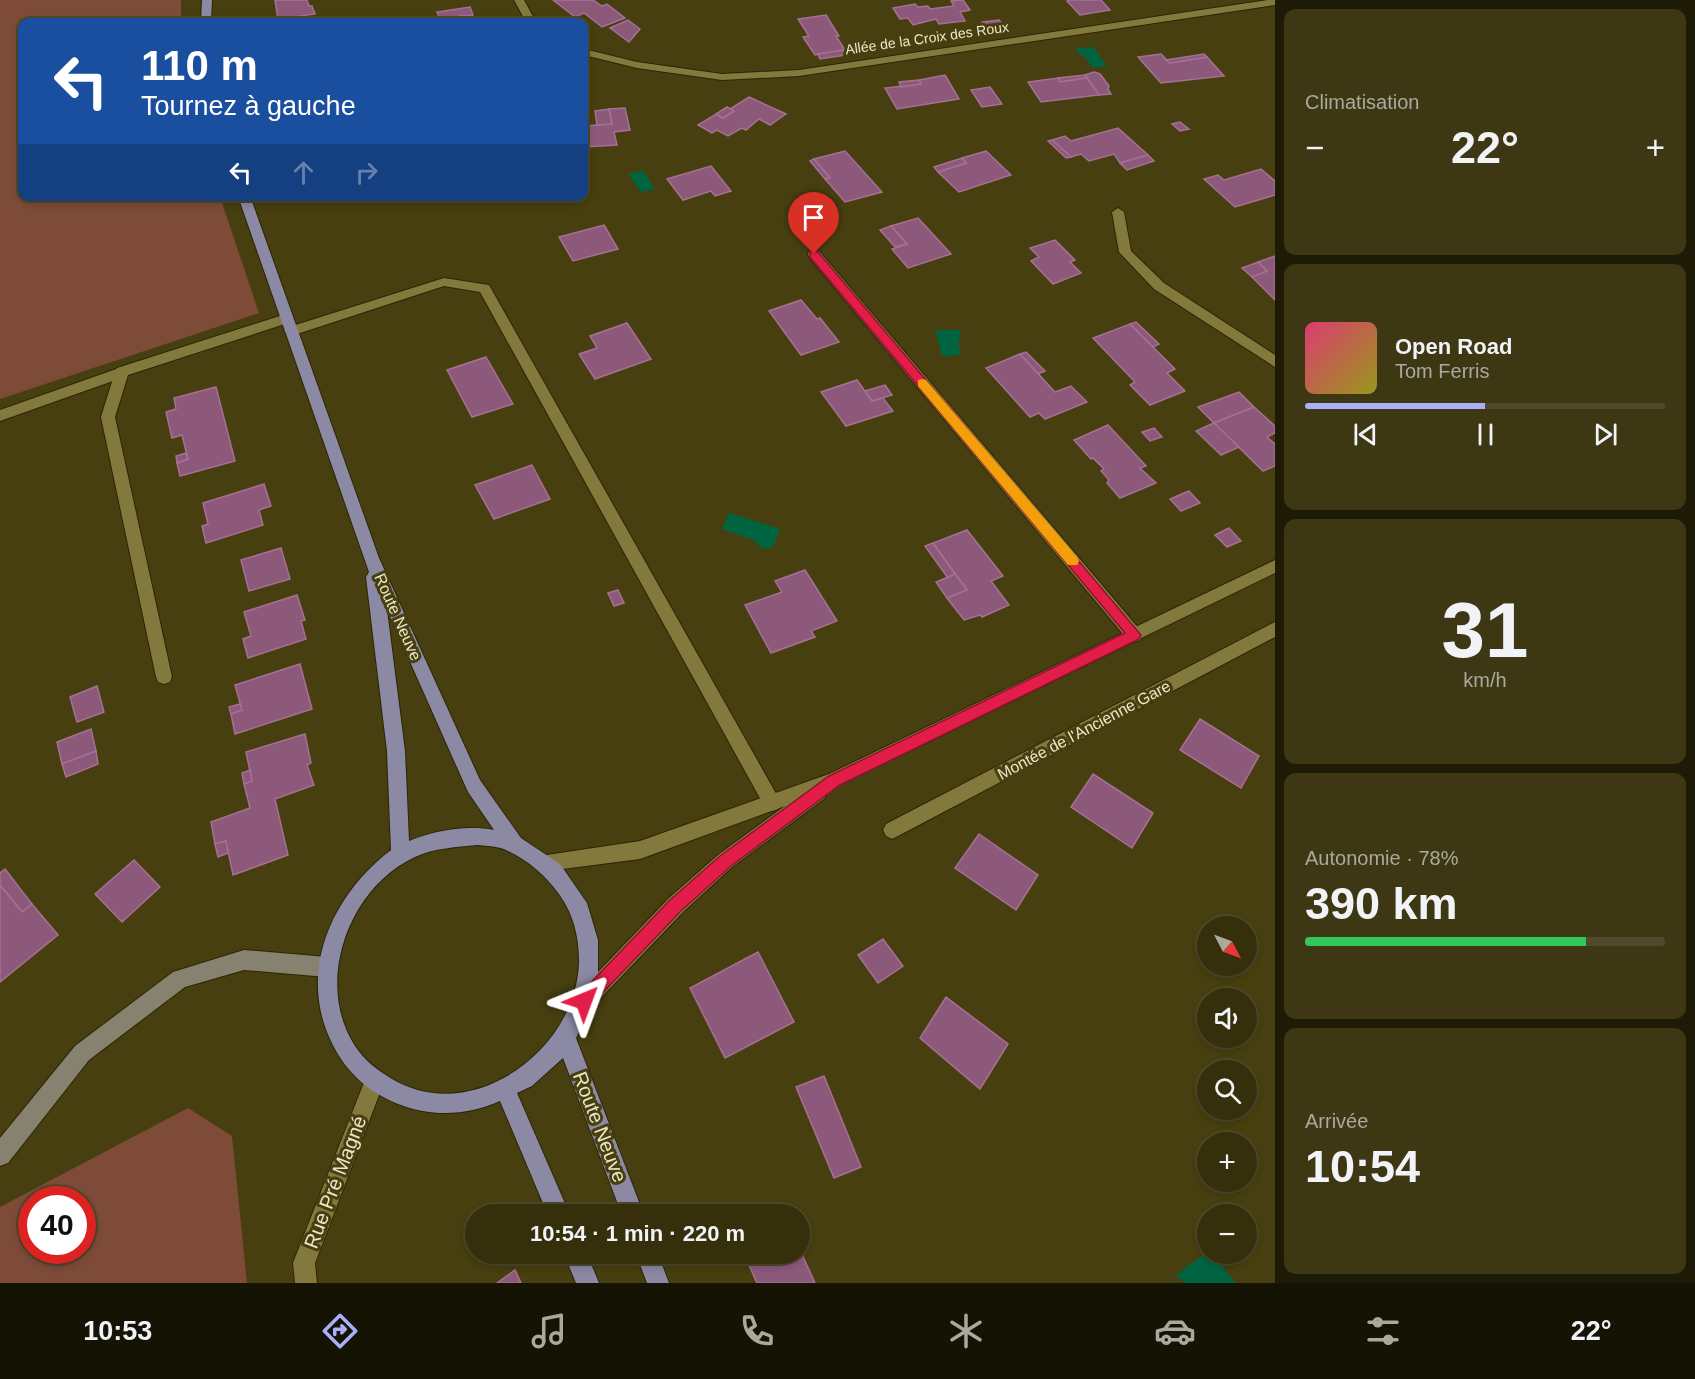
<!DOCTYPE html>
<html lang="fr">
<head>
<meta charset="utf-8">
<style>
  body { margin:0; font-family:Arial,sans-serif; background:#3d3714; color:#f1f3f6; height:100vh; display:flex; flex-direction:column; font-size:22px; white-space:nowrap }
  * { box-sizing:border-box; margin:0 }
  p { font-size:20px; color:#aaa99d }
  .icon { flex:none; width:33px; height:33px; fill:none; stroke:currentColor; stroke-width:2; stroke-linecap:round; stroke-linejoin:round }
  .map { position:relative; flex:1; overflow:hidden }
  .sheet { display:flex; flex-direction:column; gap:9px; padding:9px; background:#1d1a06; width:420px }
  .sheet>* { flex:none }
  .top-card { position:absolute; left:18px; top:18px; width:570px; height:183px; border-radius:12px; box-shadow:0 3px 9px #0003,0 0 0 2px #4f4a2c; background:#1a4fa0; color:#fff; overflow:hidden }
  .needle { width:39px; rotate:131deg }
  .controls { position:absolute; left:1197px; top:916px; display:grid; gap:12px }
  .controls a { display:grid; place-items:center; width:60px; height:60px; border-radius:50%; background:#352f0b; box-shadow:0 3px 9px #0003,0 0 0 2px #4f4a2c; font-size:30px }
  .speed { position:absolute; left:18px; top:1186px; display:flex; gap:12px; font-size:30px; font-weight:700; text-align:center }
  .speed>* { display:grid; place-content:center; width:78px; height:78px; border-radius:50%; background:#352f0b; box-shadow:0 3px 9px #0003,0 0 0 2px #4f4a2c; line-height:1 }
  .speed .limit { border:9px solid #d22; background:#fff; color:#111 }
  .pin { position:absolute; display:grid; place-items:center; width:51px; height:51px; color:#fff; margin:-62px -26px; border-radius:50% 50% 50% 0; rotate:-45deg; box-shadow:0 0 6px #0007 }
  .pin .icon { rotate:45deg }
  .me { position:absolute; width:66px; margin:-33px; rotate:44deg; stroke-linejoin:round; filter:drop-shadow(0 0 4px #0008) }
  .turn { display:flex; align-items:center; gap:21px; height:126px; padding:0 24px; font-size:27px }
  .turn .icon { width:78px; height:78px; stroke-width:2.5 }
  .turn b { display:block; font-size:42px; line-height:51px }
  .lanes { display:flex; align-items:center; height:57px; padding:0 24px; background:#0003; justify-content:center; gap:30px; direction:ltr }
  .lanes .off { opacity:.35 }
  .big { font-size:45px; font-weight:600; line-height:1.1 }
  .sheet .widget { flex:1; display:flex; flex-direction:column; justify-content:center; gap:9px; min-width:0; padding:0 21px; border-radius:12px; background:#3d3714 }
  .sheet .dial { align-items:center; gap:0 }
  .dial b { font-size:78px; line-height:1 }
  .song { display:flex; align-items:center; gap:18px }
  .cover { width:72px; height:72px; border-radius:9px; background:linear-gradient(135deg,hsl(340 70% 55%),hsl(60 70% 35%)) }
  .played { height:6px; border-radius:3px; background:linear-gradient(90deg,#aaaffb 50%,#4f4a2c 50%) }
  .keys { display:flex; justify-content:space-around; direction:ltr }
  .heat { display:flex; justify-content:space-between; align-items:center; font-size:33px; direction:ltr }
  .charge { height:9px; border-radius:4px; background:linear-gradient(90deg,#34c759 78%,#4f4a2c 0) }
  .trip { position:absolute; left:465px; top:1204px; width:345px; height:60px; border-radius:30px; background:#352f0b; box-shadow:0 3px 9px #0003,0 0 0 2px #4f4a2c; font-weight:600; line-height:60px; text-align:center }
  .tabs { display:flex; height:96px; justify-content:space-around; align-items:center; background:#151304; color:#aaa99d }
  .tabs .icon { width:42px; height:42px }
  .tabs .active { color:#aaaffb }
  .tabs b { font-size:27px; color:#f1f3f6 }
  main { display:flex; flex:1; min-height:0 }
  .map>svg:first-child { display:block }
  .green { fill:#7e4b39; fill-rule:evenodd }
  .water { fill:#006441 }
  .building { fill:#8d597b; stroke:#a67093; stroke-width:1.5 }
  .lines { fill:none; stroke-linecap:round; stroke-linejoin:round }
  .service-casing { stroke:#2b2605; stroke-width:2 }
  .minor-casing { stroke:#2b2605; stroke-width:2 }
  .tertiary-casing { stroke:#2b2605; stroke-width:2 }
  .secondary-casing { stroke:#2b2605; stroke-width:2 }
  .primary-casing { stroke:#2b2605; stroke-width:2 }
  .service { fill:#83793c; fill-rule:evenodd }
  .minor { fill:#83793c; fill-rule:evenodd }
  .tertiary { fill:#83793c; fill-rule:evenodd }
  .secondary { fill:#87816f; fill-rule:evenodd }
  .primary { fill:#8b89a3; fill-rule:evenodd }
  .route { fill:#e11d48; stroke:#92132f; stroke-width:1.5 }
  .slow { fill:#f59e0b }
  .labels { text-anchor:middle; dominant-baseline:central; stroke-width:6; stroke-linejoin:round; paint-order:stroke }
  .far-street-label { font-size:14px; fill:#ece7c8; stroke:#473f0f }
  .street-label { font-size:16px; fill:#ece7c8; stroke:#473f0f }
  .near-street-label { font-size:20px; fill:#ece7c8; stroke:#473f0f }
</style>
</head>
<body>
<main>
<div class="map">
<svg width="1275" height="1283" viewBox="0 0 1275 1283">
  <rect width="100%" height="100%" fill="#473f0f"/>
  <g class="green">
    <polygon points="0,0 181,0 181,22 22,22 22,196 220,197 259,313 0,399"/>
    <path d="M188,1108l44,28 15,147h-247v-76zM32,1200h50v51h-50z"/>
  </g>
  <g class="water">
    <polygon points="1093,47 1107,66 1093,68 1084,56 1076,52 1078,48"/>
    <polygon points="643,170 655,189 641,192 628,174"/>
    <polygon points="936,330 959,330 961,337 958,341 961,354 947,357 941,354"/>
    <polygon points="729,513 780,529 773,547 762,549 756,541 722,529"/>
    <polygon points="1207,1252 1208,1254 1212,1254 1236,1283 1185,1283 1176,1275"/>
  </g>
  <g class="building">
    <polygon points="275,0 307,0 309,6 312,6 315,14 278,19"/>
    <polygon points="553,0 593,0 602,6 607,4 625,18 602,27 584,13 575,17"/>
    <polygon points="963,0 970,10 960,12 965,21 939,24 936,19 913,25 908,18 900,19 893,8 915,4 918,7 928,6 930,9 954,6 951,1"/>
    <polygon points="1070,0 1101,0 1110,10 1080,15 1067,1"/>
    <polygon points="470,7 473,15 459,16 461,22 437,22 436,20 440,19 437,12"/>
    <polygon points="826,15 839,36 836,36 845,50 815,55 803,37 809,36 798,19"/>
    <polygon points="628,20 640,29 629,42 610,28"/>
    <polygon points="999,20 1004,26 987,29 982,22"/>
    <polygon points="843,50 846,55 820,59 818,54"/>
    <polygon points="1161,54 1170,63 1207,57 1224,76 1161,83 1138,57"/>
    <polygon points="1204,54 1207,57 1170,63 1166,60"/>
    <polygon points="1094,72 1100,74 1109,86 1108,89 1111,94 1099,95 1085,75"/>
    <polygon points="945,75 959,99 897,109 885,88 921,84 919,80"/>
    <polygon points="1085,75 1087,78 1060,82 1058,78"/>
    <polygon points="1058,78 1060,82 1087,78 1099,95 1041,102 1028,82"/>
    <polygon points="919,80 921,84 901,87 899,82"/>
    <polygon points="990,87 1002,104 982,107 971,90"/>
    <polygon points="749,97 786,114 770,125 759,119 746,130 742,128 728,136 717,130 712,133 698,125 716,114 723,118 734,111 730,109"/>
    <polygon points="727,107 734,111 723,118 716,114"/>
    <polygon points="625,108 630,130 614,132 617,145 584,147 584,126 612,124 609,109"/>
    <polygon points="609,109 612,124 597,125 595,111"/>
    <polygon points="1180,122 1189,129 1180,131 1172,124"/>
    <polygon points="1118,128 1148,155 1120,163 1114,154 1089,161 1081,154 1071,157 1052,140 1065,136 1071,141"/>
    <polygon points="1052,140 1071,157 1066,158 1048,141"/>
    <polygon points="845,151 882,192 845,202 825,179 830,178 814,159"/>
    <polygon points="986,151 1011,175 959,192 938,172 966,163 962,158"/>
    <polygon points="1148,155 1154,161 1127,170 1120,163"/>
    <polygon points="962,158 966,163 938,172 934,167"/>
    <polygon points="814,159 830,178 825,179 810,161"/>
    <polygon points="711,166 731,191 715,196 711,191 683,200 667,179"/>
    <polygon points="1261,169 1275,181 1275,195 1235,207 1204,179 1218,175 1224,180"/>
    <polygon points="918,218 951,254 908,268 892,249 907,244 891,226"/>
    <polygon points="604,225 618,249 573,261 559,237"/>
    <polygon points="891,226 907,244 895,247 880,230"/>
    <polygon points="1055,240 1075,260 1070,262 1081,273 1053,284 1031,261 1039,257 1030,248"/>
    <polygon points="1275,256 1275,300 1252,277 1267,271 1258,262"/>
    <polygon points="1258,262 1267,271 1252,277 1242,268"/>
    <polygon points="801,300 817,319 820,318 839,342 801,355 769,311"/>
    <polygon points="1136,322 1159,344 1153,347 1130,324"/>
    <polygon points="627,323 651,359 595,379 579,354 597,348 590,336"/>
    <polygon points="1130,324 1175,369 1167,373 1185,391 1150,405 1130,385 1135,382 1093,338"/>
    <polygon points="1026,352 1045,371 1038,374 1020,354"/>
    <polygon points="1020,354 1055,392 1071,386 1087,402 1045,419 1039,413 1030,417 986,368"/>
    <polygon points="486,357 513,404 472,417 447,370"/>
    <polygon points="857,380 872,401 883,398 893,411 846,426 821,392"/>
    <polygon points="885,385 892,395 872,401 865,391"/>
    <polygon points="216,387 235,461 180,476 177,463 188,459 182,435 172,438 166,412 176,409 174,398"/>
    <polygon points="1239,392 1254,407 1214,423 1198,407"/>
    <polygon points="1254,407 1275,426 1275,433 1267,437 1275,444 1275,466 1263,471 1214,423"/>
    <polygon points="1214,423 1239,447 1221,455 1196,431"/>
    <polygon points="1108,425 1146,466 1140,468 1156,483 1120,498 1107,483 1109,480 1101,471 1104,469 1093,458 1091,459 1074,440"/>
    <polygon points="1154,428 1162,437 1150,441 1142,432"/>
    <polygon points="186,453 188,459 177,463 176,456"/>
    <polygon points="532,465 550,499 494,519 475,485"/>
    <polygon points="264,484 271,506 259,510 263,525 206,543 202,526 208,524 203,503"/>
    <polygon points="1189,491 1200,503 1181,511 1170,499"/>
    <polygon points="1229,528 1241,541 1227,547 1215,535"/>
    <polygon points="967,530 1003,576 991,581 1009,605 982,617 980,615 964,620 947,598 967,590 933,543"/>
    <polygon points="933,543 955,574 948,578 925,546"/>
    <polygon points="281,548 290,579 249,591 241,560"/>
    <polygon points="805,570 837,621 811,631 815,637 771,653 745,605 782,592 775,581"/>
    <polygon points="955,574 967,590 947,598 936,582"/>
    <polygon points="618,590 624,603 614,606 608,593"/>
    <polygon points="297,595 305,620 301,621 306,639 248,658 243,639 251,636 244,612"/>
    <polygon points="300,664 312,709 235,734 231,714 242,710 235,685"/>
    <polygon points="97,686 104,712 77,722 70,697"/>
    <polygon points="240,704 242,710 231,714 229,707"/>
    <polygon points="1200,719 1259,756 1241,788 1180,750"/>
    <polygon points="91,729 96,751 62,764 57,742"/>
    <polygon points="305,734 311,763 307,765 314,785 275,799 288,855 233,875 226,841 215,844 211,822 250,808 244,784 252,781 246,752"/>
    <polygon points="96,751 98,764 66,777 62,764"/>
    <polygon points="250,770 252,781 244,784 242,773"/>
    <polygon points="1093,774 1153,813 1132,848 1071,807"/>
    <polygon points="979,834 1038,875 1016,910 955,868"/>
    <polygon points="226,841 228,853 218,857 215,844"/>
    <polygon points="134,860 160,887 122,922 95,894"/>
    <polygon points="5,869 32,904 22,912 0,885 0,873"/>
    <polygon points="0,885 22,912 32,904 58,935 0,982"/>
    <polygon points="883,939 903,966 878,983 858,955"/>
    <polygon points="758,952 794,1022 725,1058 690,988"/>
    <polygon points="946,997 1008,1044 980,1089 920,1038"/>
    <polygon points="824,1076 861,1167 834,1178 796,1087"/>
    <polygon points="800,1250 815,1283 757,1283 745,1256 750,1254 800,1254"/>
    <polygon points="515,1270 521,1283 497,1283"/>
  </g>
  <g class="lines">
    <g class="service-casing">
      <polygon id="service" points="122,367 127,368 129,372 127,376 0,421 0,410"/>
    </g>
    <g class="minor-casing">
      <g id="minor">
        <polygon points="514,0 524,0 536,22 526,22"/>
        <polygon points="1268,0 1275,0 1275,5 799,76 722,80 637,68 584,55 584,49 637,62 722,74 799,70"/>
        <polygon points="1118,208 1124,212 1131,251 1164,283 1275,355 1275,367 1154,289 1119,252 1112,212"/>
        <polygon points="814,250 819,251 1140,630 1142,635 1140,640 1134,642 1128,640 809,257 808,254 809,251"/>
        <polygon points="444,278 489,285 778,797 781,803 778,809 772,811 766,809 480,292 444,286 291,336 284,331 286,328"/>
        <polygon points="286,314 291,316 293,319 291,322 128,375 115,417 172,677 170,682 164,684 158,682 156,677 101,417 115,372 117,368"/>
        <polygon points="1275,622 1275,637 898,836 892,839 886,836 883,830 886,824"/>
        <polygon points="374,1072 381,1075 384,1082 315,1263 317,1283 295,1283 293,1263 367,1075"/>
      </g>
    </g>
    <g class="tertiary-casing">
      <polygon id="tertiary" points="1275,560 1275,573 827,791 825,798 732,867 683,912 591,1008 584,1011 577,1008 574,1001 577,994 669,898 718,855 785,806 640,859 547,871 540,868 538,862 540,856 640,841 829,774"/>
    </g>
    <g class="secondary-casing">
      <polygon id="secondary" points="244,950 327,957 334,960 337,967 334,974 327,977 244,970 185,987 89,1060 8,1163 0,1166 0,1138 75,1046 173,972"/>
    </g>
    <g class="primary-casing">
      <g id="primary">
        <polygon points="202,0 212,0 211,22 201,22"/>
        <path d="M238,196h12l129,362 101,222 41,58 39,26 27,39 11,37v39l-11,38 -11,21 68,177h-22l-59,-157 -31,28 -15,7 53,122h-22l-48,-114c-33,15 -69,16 -102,3 -32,-13 -54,-34 -68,-65 -32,-70 3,-145 61,-189l-4,-99 -21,-174 3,-5zM387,610l81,182 26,38c-28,-5 -58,0 -85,11l-4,-90zM477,845c10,1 22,1 31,6 20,9 39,26 51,43 15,21 20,43 20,68 -2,87 -106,165 -187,117 -15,-9 -28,-19 -37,-33 -41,-63 -7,-158 60,-189 19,-9 42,-10 62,-12z"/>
        <polygon points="564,1254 587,1254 599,1283 576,1283"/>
        <polygon points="636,1254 658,1254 669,1283 647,1283"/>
      </g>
    </g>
    <use href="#service" class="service"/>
    <use href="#minor" class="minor"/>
    <use href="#tertiary" class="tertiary"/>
    <use href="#secondary" class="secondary"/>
    <use href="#primary" class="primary"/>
  </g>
  <polygon class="route" points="814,251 818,252 1141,635 1139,639 840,785 731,866 681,911 590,1006 584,1009 579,1006 576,1001 579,995 670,900 720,856 829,776 1125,633 810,257 810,252"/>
  <polygon class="slow" points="922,379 926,380 1077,557 1079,561 1077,565 1068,565 918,386 918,380"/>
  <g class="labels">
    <g class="far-street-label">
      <text transform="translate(927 38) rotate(-8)">Allée de la Croix des Roux</text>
    </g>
    <g class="street-label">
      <text transform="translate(398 617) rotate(66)">Route Neuve</text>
      <text transform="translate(1084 730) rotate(-28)">Montée de l'Ancienne Gare</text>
    </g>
    <g class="near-street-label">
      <text transform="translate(600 1127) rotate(69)">Route Neuve</text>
      <text transform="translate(335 1182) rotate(-69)">Rue Pré Magné</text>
    </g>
  </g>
</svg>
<div class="controls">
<a><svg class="needle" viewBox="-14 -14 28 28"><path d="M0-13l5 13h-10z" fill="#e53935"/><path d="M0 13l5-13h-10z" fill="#aaa99d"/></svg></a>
<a><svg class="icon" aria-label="sound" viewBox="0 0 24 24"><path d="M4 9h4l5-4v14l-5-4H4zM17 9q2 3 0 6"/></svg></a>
<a><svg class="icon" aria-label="search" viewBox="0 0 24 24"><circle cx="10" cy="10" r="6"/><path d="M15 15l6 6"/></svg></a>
<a>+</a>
<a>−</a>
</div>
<div class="speed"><div class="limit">40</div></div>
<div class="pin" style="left:814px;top:254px;background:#d93025"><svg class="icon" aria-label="arrive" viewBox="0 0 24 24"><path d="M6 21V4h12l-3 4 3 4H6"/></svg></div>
<svg class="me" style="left:584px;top:1001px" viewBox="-20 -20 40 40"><path d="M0-17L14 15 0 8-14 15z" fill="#e11d48" stroke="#fff" stroke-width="4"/></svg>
<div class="trip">10:54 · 1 min · 220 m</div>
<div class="top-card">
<div class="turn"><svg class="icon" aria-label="left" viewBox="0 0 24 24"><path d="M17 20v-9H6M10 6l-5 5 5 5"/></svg><div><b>110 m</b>Tournez à gauche</div></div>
<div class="lanes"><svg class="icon" aria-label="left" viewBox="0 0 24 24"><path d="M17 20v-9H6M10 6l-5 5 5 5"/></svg><svg class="icon off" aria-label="ahead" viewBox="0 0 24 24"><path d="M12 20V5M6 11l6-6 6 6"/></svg><svg class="icon off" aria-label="right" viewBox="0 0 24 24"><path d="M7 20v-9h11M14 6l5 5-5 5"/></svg></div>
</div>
</div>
<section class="sheet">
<div class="widget"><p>Climatisation</p>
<div class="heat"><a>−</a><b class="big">22°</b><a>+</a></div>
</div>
<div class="widget">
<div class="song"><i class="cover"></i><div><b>Open Road</b><p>Tom Ferris</p></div></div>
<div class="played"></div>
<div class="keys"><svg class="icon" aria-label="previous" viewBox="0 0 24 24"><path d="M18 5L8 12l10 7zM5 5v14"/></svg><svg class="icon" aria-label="pause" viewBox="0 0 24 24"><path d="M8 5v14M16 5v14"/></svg><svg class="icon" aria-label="next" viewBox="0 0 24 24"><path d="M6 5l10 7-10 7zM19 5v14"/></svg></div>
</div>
<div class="widget dial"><b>31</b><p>km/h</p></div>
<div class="widget"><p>Autonomie · 78%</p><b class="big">390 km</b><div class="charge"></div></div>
<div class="widget"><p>Arrivée</p><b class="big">10:54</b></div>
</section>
</main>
<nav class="tabs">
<b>10:53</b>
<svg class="icon active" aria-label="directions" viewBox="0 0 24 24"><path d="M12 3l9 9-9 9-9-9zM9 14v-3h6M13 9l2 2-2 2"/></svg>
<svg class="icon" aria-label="music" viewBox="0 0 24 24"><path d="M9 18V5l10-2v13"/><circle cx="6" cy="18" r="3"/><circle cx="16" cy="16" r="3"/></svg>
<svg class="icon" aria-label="phone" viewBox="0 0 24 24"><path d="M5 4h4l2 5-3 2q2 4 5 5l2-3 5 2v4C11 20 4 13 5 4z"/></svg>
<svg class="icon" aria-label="climate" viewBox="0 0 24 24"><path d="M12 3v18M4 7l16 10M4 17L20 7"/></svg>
<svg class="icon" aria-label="car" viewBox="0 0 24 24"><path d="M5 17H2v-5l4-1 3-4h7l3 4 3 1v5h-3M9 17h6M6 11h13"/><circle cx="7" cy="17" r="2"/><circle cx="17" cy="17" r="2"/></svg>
<svg class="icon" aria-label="filters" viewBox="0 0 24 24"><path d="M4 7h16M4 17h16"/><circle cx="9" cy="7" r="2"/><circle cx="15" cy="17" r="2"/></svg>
<b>22°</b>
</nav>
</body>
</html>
